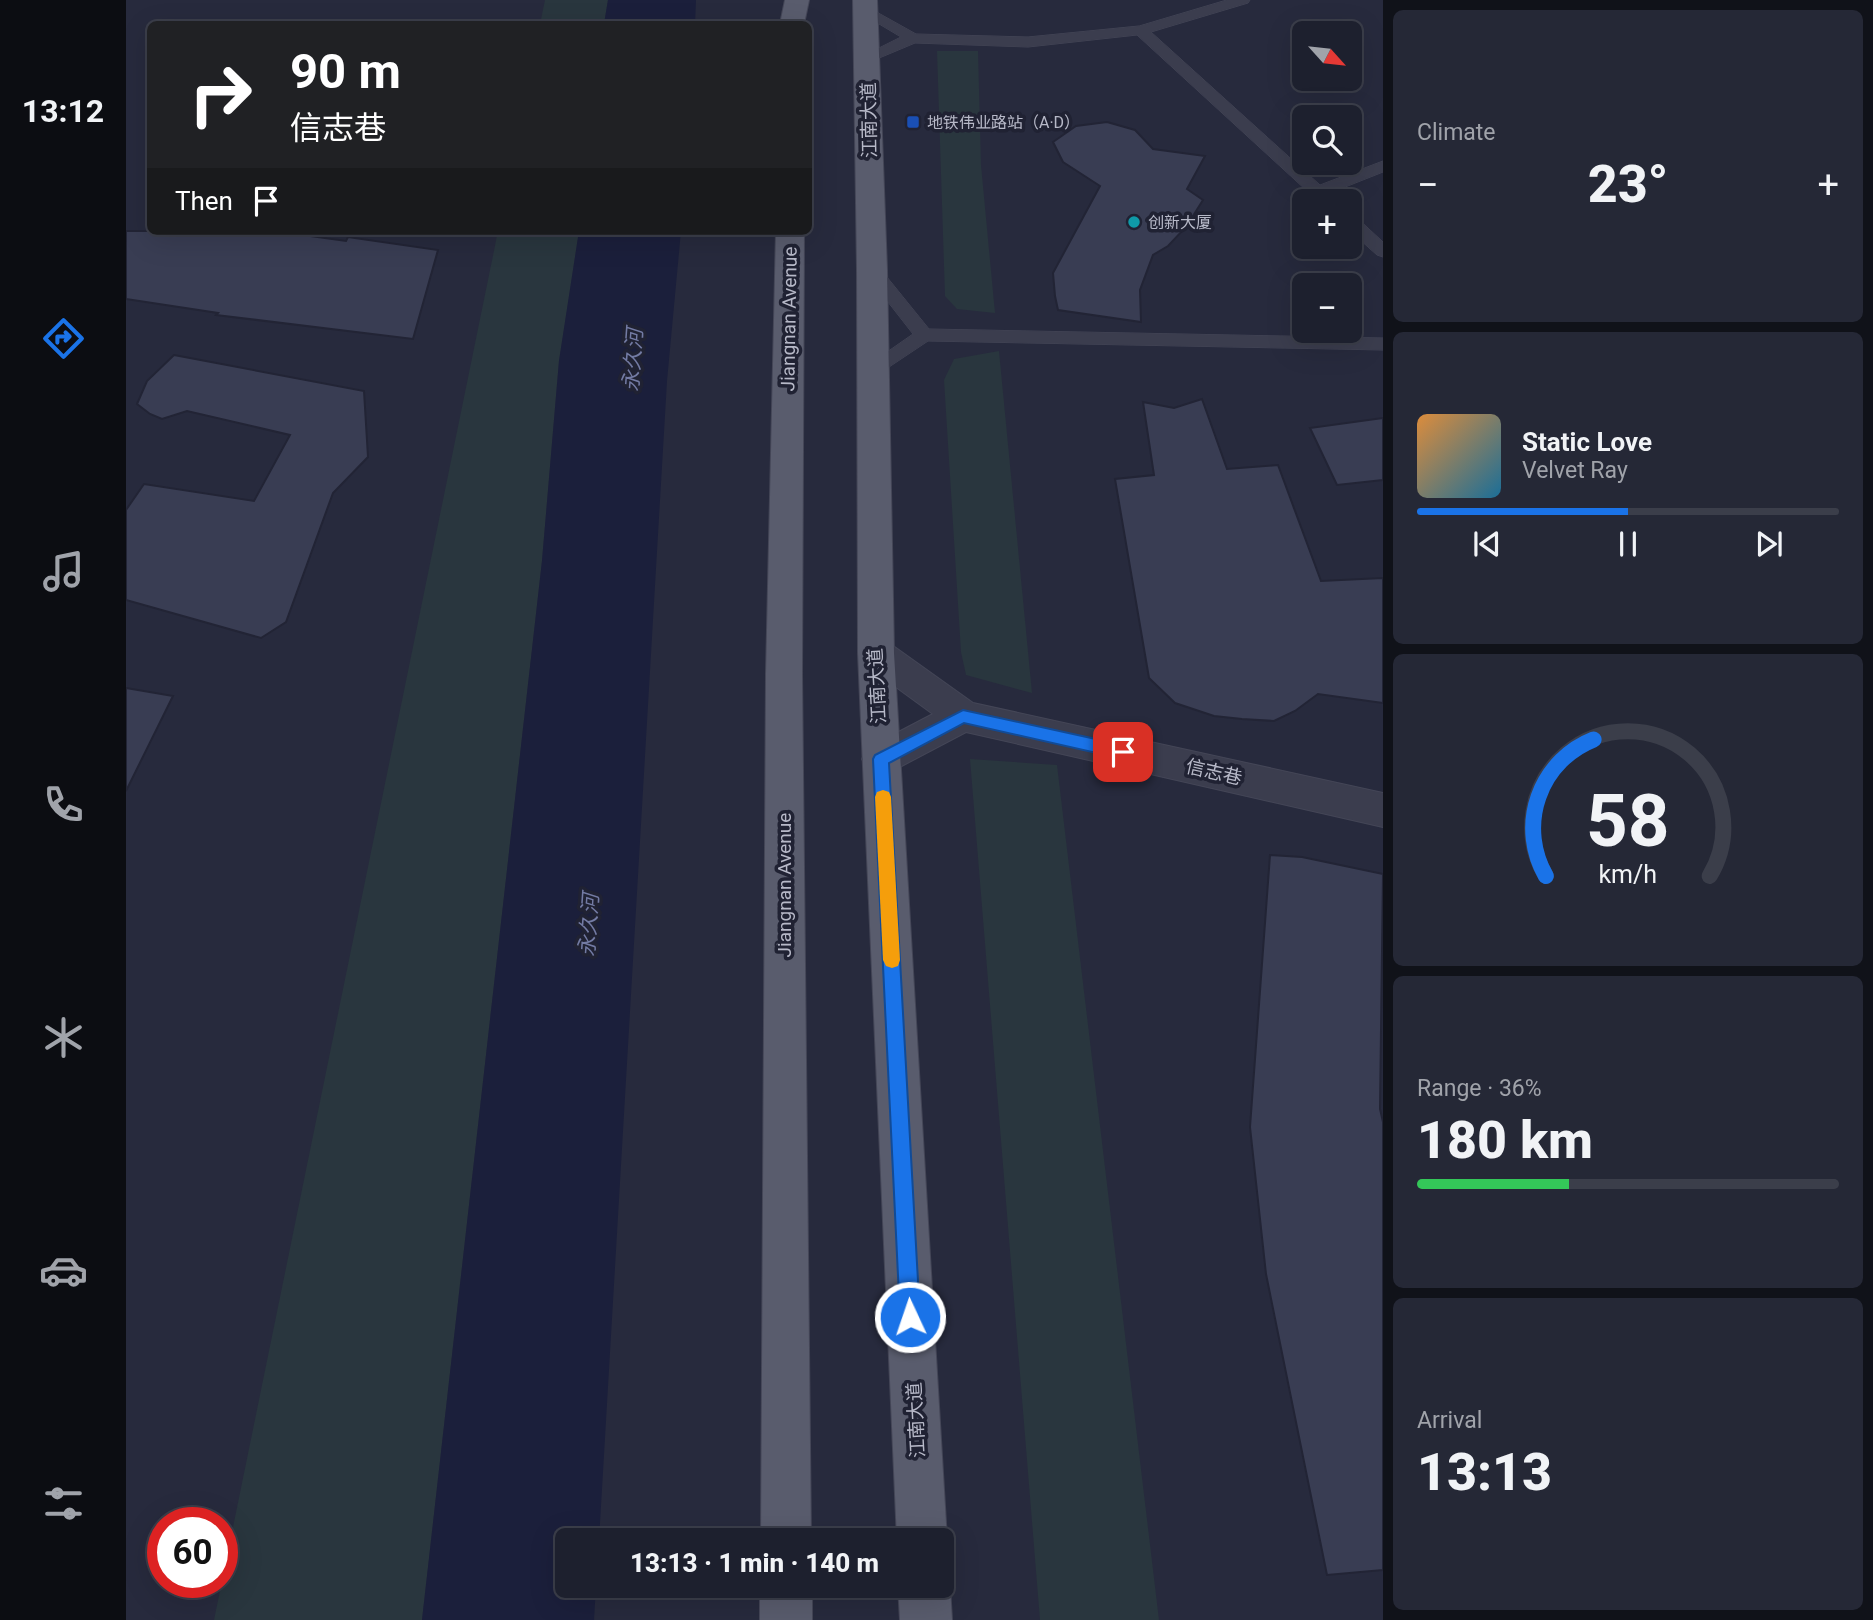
<!DOCTYPE html>
<html lang="en">
<head>
<meta charset="utf-8">
<style>
  body { margin:0; font-family:Roboto,"Noto Sans SC",sans-serif; background:#252836; color:#f1f3f6; height:100vh; display:flex; flex-direction:column; font-size:26px; white-space:nowrap }
  * { box-sizing:border-box; margin:0 }
  p { font-size:23px; color:#a0a3aa }
  .icon { flex:none; width:38px; height:38px; fill:none; stroke:currentColor; stroke-width:2; stroke-linecap:round; stroke-linejoin:round }
  .map { position:relative; flex:1; overflow:hidden }
  .details { display:flex; flex-direction:column; gap:10px; padding:10px; background:#101219; width:490px }
  .details>* { flex:none }
  .top-card { position:absolute; left:21px; top:21px; width:665px; height:214px; border-radius:10px; box-shadow:0 7px 28px #0002,0 0 0 2px #3b3e4a; background:#202124; color:#fff; overflow:hidden }
  .needle { width:46px; rotate:117deg }
  .buttons { position:absolute; left:1166px; top:21px; display:grid; gap:14px }
  .buttons a { display:grid; place-items:center; width:70px; height:70px; border-radius:10px; background:#1d202e; box-shadow:0 7px 28px #0002,0 0 0 2px #3b3e4a; font-size:35px }
  .speed { position:absolute; left:21px; top:1507px; display:flex; gap:14px; font-size:35px; font-weight:700; text-align:center }
  .speed>* { display:grid; place-content:center; width:91px; height:91px; border-radius:50%; background:#1d202e; box-shadow:0 7px 28px #0002,0 0 0 2px #3b3e4a; line-height:1 }
  .speed .limit { border:10px solid #d22; background:#fff; color:#111 }
  .pin { position:absolute; display:grid; place-items:center; width:60px; height:60px; color:#fff; margin:-30px; border-radius:14px; box-shadow:0 4px 10px #0006 }
  .me { position:absolute; width:77px; margin:-38px; rotate:357deg; stroke-linejoin:round; filter:drop-shadow(0 0 5px #0008) }
  .turn { display:flex; align-items:center; gap:24px; height:147px; padding:0 28px; font-size:32px }
  .turn .icon { width:91px; height:91px; stroke-width:2.5 }
  .turn b { display:block; font-size:49px; line-height:60px }
  .then { display:flex; align-items:center; height:66px; padding:0 28px; background:#0003; gap:14px; font-size:26px }
  .big { font-size:52px; font-weight:800; line-height:1.1 }
  .details .tile { flex:1; display:flex; flex-direction:column; justify-content:center; gap:10px; min-width:0; padding:0 24px; border-radius:10px; background:#252836 }
  .details .dial { align-items:center; gap:0 }
  .dial svg { height:182px; overflow:visible; fill:none; stroke:#3b3e4a; stroke-width:7; stroke-linecap:round; text-anchor:middle }
  .dial text { fill:#f1f3f6; stroke:none }
  .song { display:flex; align-items:center; gap:21px }
  .cover { width:84px; height:84px; border-radius:10px; background:linear-gradient(135deg,hsl(30 70% 55%),hsl(200 70% 35%)) }
  .played { height:7px; border-radius:4px; background:linear-gradient(90deg,#1a73e8 50%,#3b3e4a 50%) }
  .keys { display:flex; justify-content:space-around; direction:ltr }
  .heat { display:flex; justify-content:space-between; align-items:center; font-size:38px; direction:ltr }
  .charge { height:10px; border-radius:5px; background:linear-gradient(90deg,#34c759 36%,#3b3e4a 0) }
  .trip { position:absolute; left:429px; top:1528px; width:399px; height:70px; border-radius:10px; background:#1d202e; box-shadow:0 7px 28px #0002,0 0 0 2px #3b3e4a; font-weight:800; line-height:70px; text-align:center }
  main { display:flex; flex:1; min-height:0 }
  .dock { display:flex; flex-direction:column; width:126px; justify-content:space-around; align-items:center; background:#0c0d12; color:#a0a3aa }
  .dock .icon { width:49px; height:49px }
  .dock .active { color:#1a73e8 }
  .dock b { font-size:32px; color:#f1f3f6 }
  .map>svg:first-child { display:block }
  .green { fill:#29363e }
  .water { fill:#1b1f3b }
  .building { fill:#393d53; stroke:#222435; stroke-width:2 }
  .lines { fill:none; stroke-linecap:round; stroke-linejoin:round }
  .service-casing { stroke:#444657; stroke-width:1 }
  .minor-casing { stroke:#444657; stroke-width:2 }
  .primary-casing { stroke:#444657; stroke-width:2 }
  .service { fill:#3b3d4e; fill-rule:evenodd }
  .minor { fill:#3b3d4e; fill-rule:evenodd }
  .primary { fill:#595c6d; fill-rule:evenodd }
  .route { fill:#1a73e8; stroke:#114b97; stroke-width:2 }
  .slow { fill:#f59e0b }
  .transit-dot { fill:#1a4fb4; stroke:#202233; stroke-width:2.5 }
  .culture-dot { fill:#0f9aa8; stroke:#202233; stroke-width:2.5 }
  .labels { text-anchor:middle; dominant-baseline:central; stroke-width:7; stroke-linejoin:round; paint-order:stroke }
  .far-poi-label { font-size:16px; fill:#b7b9c8; stroke:#202233; text-anchor:start }
  .street-label { font-size:19px; fill:#b7b9c8; stroke:#202233 }
  .water-label { font-size:21px; font-style:italic; fill:#737ba4; stroke:#202233 }
</style>
</head>
<body>
<main>
<nav class="dock">
<b>13:12</b>
<svg class="icon active" aria-label="directions" viewBox="0 0 24 24"><path d="M12 3l9 9-9 9-9-9zM9 14v-3h6M13 9l2 2-2 2"/></svg>
<svg class="icon" aria-label="music" viewBox="0 0 24 24"><path d="M9 18V5l10-2v13"/><circle cx="6" cy="18" r="3"/><circle cx="16" cy="16" r="3"/></svg>
<svg class="icon" aria-label="phone" viewBox="0 0 24 24"><path d="M5 4h4l2 5-3 2q2 4 5 5l2-3 5 2v4C11 20 4 13 5 4z"/></svg>
<svg class="icon" aria-label="climate" viewBox="0 0 24 24"><path d="M12 3v18M4 7l16 10M4 17L20 7"/></svg>
<svg class="icon" aria-label="car" viewBox="0 0 24 24"><path d="M5 17H2v-5l4-1 3-4h7l3 4 3 1v5h-3M9 17h6M6 11h13"/><circle cx="7" cy="17" r="2"/><circle cx="17" cy="17" r="2"/></svg>
<svg class="icon" aria-label="filters" viewBox="0 0 24 24"><path d="M4 7h16M4 17h16"/><circle cx="9" cy="7" r="2"/><circle cx="15" cy="17" r="2"/></svg>
</nav>
<div class="map">
<svg width="1257" height="1620" viewBox="0 0 1257 1620">
  <rect width="100%" height="100%" fill="#272a3d"/>
  <g class="green">
    <polygon points="419,0 482,0 478,24 414,24"/>
    <polygon points="811,51 852,51 855,165 869,313 831,309 819,296"/>
    <polygon points="372,231 453,231 433,361 416,561 296,1620 88,1620"/>
    <polygon points="873,351 906,693 840,675 835,652 818,380 828,359"/>
    <polygon points="844,759 931,765 1033,1620 914,1620"/>
  </g>
  <g class="water">
    <polygon points="482,0 570,0 569,24 478,24"/>
    <polygon points="453,231 555,231 541,381 473,1540 441,1540 441,1586 470,1586 468,1620 296,1620 416,561 433,361"/>
  </g>
  <g class="building">
    <polygon points="981,122 1009,130 1027,149 1079,156 1061,189 1077,200 1060,227 1042,246 1027,255 1014,290 1015,322 932,310 929,296 927,273 974,186 937,162 927,142 950,126"/>
    <polygon points="0,231 148,231 220,241 222,237 312,250 287,339 90,315 92,313 0,299"/>
    <polygon points="48,355 238,391 242,457 207,493 160,622 135,638 0,600 0,510 18,484 128,501 164,435 61,411 36,419 24,414 11,404 21,381"/>
    <polygon points="1076,399 1101,469 1152,465 1195,581 1257,578 1257,703 1192,694 1169,711 1148,721 1116,719 1088,716 1049,703 1023,678 989,479 1028,475 1017,402 1048,408"/>
    <polygon points="1257,418 1257,480 1211,485 1184,428"/>
    <polygon points="0,688 47,696 0,791"/>
    <polygon points="1144,855 1176,857 1257,874 1254,1109 1257,1122 1257,1570 1201,1575 1140,1274 1124,1127"/>
  </g>
  <g class="lines">
    <g class="service-casing">
      <g id="service">
        <polygon points="1101,0 1124,0 1122,3 1025,32 1194,185 1257,161 1257,172 1204,193 1210,201 1192,201 1011,35 902,47 789,43 746,61 741,63 733,58 775,37 733,12 731,9 733,6 738,5 790,34 902,37 1013,26"/>
        <polygon points="1223,215 1229,216 1257,242 1257,257 1251,255 1223,230"/>
        <polygon points="746,264 752,266 803,329 1257,338 1257,350 802,341 745,379 738,378 736,373 738,368 787,334 737,270"/>
      </g>
    </g>
    <g class="minor-casing">
      <polygon id="minor" points="750,639 763,643 847,703 1257,793 1257,827 840,732 768,770 755,775 742,770 736,759 742,748 807,714 737,663 732,653 737,643"/>
    </g>
    <g class="primary-casing">
      <g id="primary">
        <polygon points="659,0 683,0 678,24 654,24"/>
        <polygon points="727,0 751,0 761,270 768,653 821,1540 816,1554 816,1540 771,1540 732,653 731,270"/>
        <polygon points="650,231 678,231 676,674 685,1540 635,1540 640,674"/>
        <polygon points="816,1568 824,1586 826,1620 774,1620 772,1586 816,1586"/>
        <rect x="634" y="1586" width="52" height="34"/>
      </g>
    </g>
    <use href="#service" class="service"/>
    <use href="#minor" class="minor"/>
    <use href="#primary" class="primary"/>
  </g>
  <polygon class="route" points="837,710 997,745 1004,752 997,759 838,723 763,763 794,1317 791,1324 784,1327 777,1324 774,1317 747,759 749,755"/>
  <polygon class="slow" points="757,790 763,792 765,797 774,960 772,966 766,968 760,966 757,960 749,797 751,792"/>
  <rect class="transit-dot" x="780" y="115" width="14" height="14" rx="3.5"/>
  <circle class="culture-dot" cx="1008" cy="222" r="7"/>
  <g class="labels">
    <g class="far-poi-label">
      <text x="801" y="122">地铁伟业路站（A·D）</text>
      <text x="1022" y="222">创新大厦</text>
    </g>
    <g class="street-label">
      <text transform="translate(743 120) rotate(-91)">江南大道</text>
      <text transform="translate(663 319) rotate(-89)">Jiangnan Avenue</text>
      <text transform="translate(751 686) rotate(-93)">江南大道</text>
      <text transform="translate(1088 772) rotate(13)">信志巷</text>
      <text transform="translate(658 885) rotate(-90)">Jiangnan Avenue</text>
      <text transform="translate(790 1420) rotate(-93)">江南大道</text>
    </g>
    <g class="water-label">
      <text transform="translate(507 360) rotate(-86)">永久河</text>
      <text transform="translate(463 925) rotate(-86)">永久河</text>
    </g>
  </g>
</svg>
<div class="buttons">
<a><svg class="needle" viewBox="-14 -14 28 28"><path d="M0-13l5 13h-10z" fill="#e53935"/><path d="M0 13l5-13h-10z" fill="#a0a3aa"/></svg></a>
<a><svg class="icon" aria-label="search" viewBox="0 0 24 24"><circle cx="10" cy="10" r="6"/><path d="M15 15l6 6"/></svg></a>
<a>+</a>
<a>−</a>
</div>
<div class="speed"><div class="limit">60</div></div>
<div class="pin" style="left:997px;top:752px;background:#d93025"><svg class="icon" aria-label="arrive" viewBox="0 0 24 24"><path d="M6 21V4h12l-3 4 3 4H6"/></svg></div>
<svg class="me" style="left:784px;top:1317px" viewBox="-20 -20 40 40"><circle r="17" fill="#1a73e8" stroke="#fff" stroke-width="3"/><path d="M0-11L8 9 0 5-8 9z" fill="#fff"/></svg>
<div class="trip">13:13 · 1 min · 140 m</div>
<div class="top-card">
<div class="turn"><svg class="icon" aria-label="right" viewBox="0 0 24 24"><path d="M7 20v-9h11M14 6l5 5-5 5"/></svg><div><b>90 m</b>信志巷</div></div>
<div class="then">Then<svg class="icon" aria-label="arrive" viewBox="0 0 24 24"><path d="M6 21V4h12l-3 4 3 4H6"/></svg></div>
</div>
</div>
<section class="details">
<div class="tile"><p>Climate</p>
<div class="heat"><a>−</a><b class="big">23°</b><a>+</a></div>
</div>
<div class="tile">
<div class="song"><i class="cover"></i><div><b>Static Love</b><p>Velvet Ray</p></div></div>
<div class="played"></div>
<div class="keys"><svg class="icon" aria-label="previous" viewBox="0 0 24 24"><path d="M18 5L8 12l10 7zM5 5v14"/></svg><svg class="icon" aria-label="pause" viewBox="0 0 24 24"><path d="M8 5v14M16 5v14"/></svg><svg class="icon" aria-label="next" viewBox="0 0 24 24"><path d="M6 5l10 7-10 7zM19 5v14"/></svg></div>
</div>
<div class="tile dial"><svg viewBox="0 0 100 80">
<path d="M14 69A42 42 0 1 1 86 69"/>
<path d="M14 69A42 42 0 0 1 35 9" stroke="#1a73e8"/>
<text x="50" y="56" font-size="32" font-weight="700">58</text>
<text x="50" y="72" font-size="11">km/h</text>
</svg></div>
<div class="tile"><p>Range · 36%</p><b class="big">180 km</b><div class="charge"></div></div>
<div class="tile"><p>Arrival</p><b class="big">13:13</b></div>
</section>
</main>
</body>
</html>
